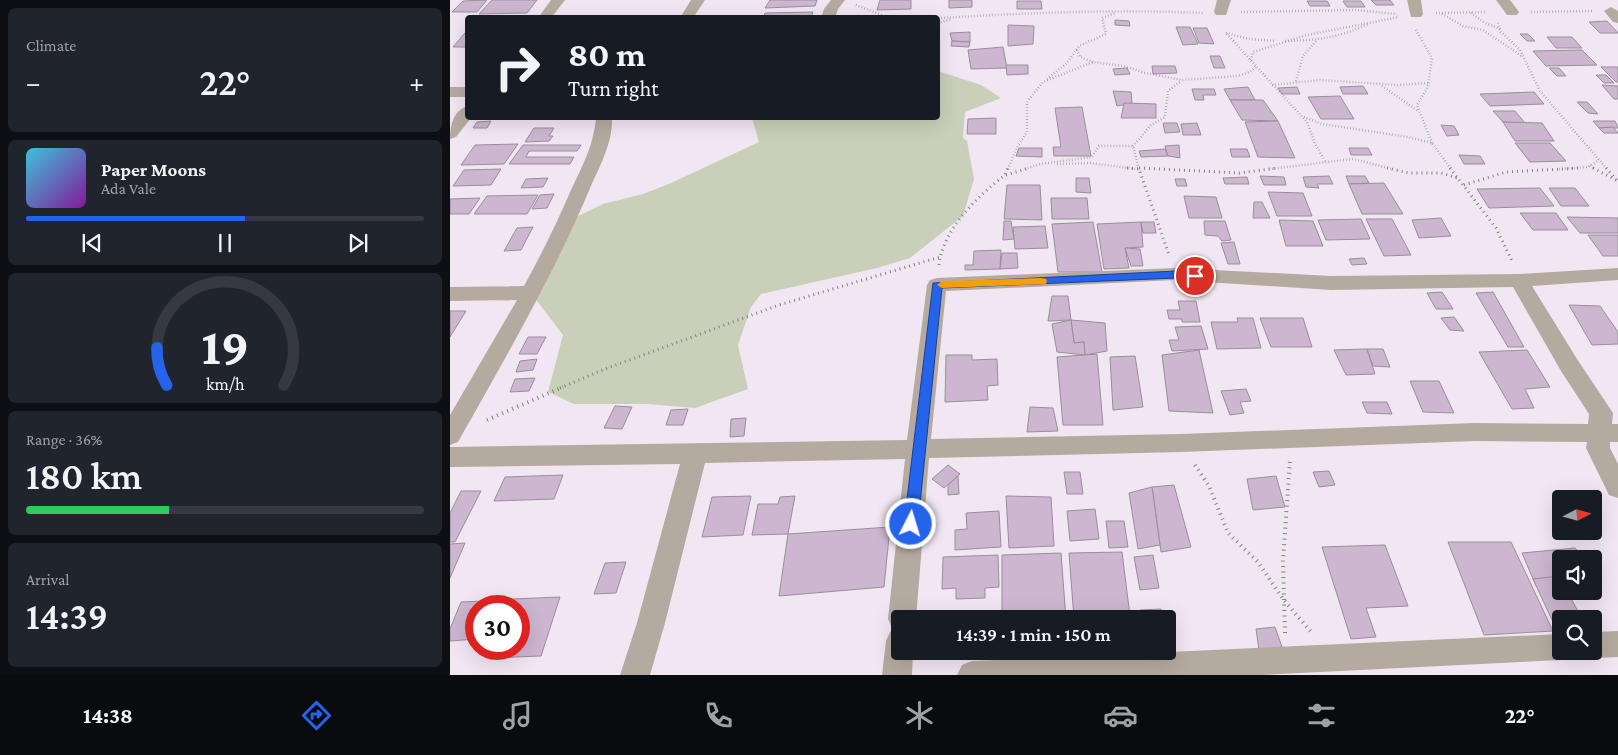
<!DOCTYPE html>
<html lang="en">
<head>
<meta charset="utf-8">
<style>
  body { margin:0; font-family:"Crimson Pro",serif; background:#20242c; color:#f1f3f6; height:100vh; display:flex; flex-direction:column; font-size:19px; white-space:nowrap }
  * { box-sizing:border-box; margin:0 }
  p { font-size:16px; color:#9ea1a6 }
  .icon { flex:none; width:28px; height:28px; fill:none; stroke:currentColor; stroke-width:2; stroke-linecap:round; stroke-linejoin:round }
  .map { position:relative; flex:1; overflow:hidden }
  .drawer { display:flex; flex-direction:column; gap:8px; padding:8px; background:#0d0f14; width:450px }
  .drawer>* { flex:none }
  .guide { position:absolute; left:15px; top:15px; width:475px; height:105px; border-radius:5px; box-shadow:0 5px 20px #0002; background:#171b24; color:#f1f3f6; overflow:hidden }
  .needle { width:32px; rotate:84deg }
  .controls { position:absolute; left:1102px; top:490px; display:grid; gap:10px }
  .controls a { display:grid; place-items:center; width:50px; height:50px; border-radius:5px; background:#171b24; box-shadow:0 5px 20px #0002; font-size:25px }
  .speed { position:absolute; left:15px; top:595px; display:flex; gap:10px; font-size:25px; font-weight:700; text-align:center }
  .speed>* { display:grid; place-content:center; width:65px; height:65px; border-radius:50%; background:#171b24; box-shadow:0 5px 20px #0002; line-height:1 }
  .speed .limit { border:8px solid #d22; background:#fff; color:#111 }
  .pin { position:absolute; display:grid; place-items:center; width:42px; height:42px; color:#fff; margin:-21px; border:2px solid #fff; border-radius:50%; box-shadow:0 1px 5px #0007 }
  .me { position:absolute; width:55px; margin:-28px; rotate:5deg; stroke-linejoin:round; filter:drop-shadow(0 0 4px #0008) }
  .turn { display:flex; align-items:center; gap:18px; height:105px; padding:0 20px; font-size:22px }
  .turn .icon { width:65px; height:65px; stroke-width:2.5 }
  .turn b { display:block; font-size:35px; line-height:42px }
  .big { font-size:38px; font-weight:600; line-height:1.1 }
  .drawer .tile { flex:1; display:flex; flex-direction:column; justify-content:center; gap:8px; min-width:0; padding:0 18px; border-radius:8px; background:#20242c }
  .drawer .dial { align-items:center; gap:0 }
  .dial svg { height:130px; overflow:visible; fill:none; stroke:#363941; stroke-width:7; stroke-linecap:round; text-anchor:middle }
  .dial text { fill:#f1f3f6; stroke:none }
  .song { display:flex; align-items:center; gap:15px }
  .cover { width:60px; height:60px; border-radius:8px; background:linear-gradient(135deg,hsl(190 70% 55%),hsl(290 70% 35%)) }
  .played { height:5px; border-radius:2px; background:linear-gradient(90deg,#2563eb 55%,#363941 55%) }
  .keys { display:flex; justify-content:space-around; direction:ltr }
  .heat { display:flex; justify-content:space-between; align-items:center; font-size:28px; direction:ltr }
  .charge { height:8px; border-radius:4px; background:linear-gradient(90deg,#34c759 36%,#363941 0) }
  .trip { position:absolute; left:441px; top:610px; width:285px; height:50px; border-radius:5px; background:#171b24; box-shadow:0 5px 20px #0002; font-weight:600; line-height:50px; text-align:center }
  .menu { display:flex; height:80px; justify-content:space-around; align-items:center; background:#090b0e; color:#9ea1a6 }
  .menu .icon { width:35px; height:35px }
  .menu .selected { color:#2563eb }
  .menu b { font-size:22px; color:#f1f3f6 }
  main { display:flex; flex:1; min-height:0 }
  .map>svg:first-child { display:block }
  .green { fill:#c9cfb8 }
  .building { fill:#cdb6d0; stroke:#988f99 }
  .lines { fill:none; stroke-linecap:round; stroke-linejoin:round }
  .path-far2 { stroke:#857f86; stroke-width:2.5; stroke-dasharray:0.5 2.5; stroke-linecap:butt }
  .path-far1 { stroke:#857f86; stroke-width:3; stroke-dasharray:1 4; stroke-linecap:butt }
  .path { stroke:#857f86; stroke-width:4; stroke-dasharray:1 4.5; stroke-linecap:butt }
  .street { fill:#b5aa9f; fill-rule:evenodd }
  .route { fill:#2563eb; stroke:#184099 }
  .slow { fill:#f59e0b }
</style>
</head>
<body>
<main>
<section class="drawer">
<div class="tile"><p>Climate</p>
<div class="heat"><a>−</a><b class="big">22°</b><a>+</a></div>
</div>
<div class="tile">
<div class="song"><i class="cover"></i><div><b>Paper Moons</b><p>Ada Vale</p></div></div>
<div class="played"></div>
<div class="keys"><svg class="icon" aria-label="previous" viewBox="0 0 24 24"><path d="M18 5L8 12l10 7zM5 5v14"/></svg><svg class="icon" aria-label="pause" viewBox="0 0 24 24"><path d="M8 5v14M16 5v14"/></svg><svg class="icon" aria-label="next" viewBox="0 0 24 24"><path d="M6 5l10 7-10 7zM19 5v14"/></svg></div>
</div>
<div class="tile dial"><svg viewBox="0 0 100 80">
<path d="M14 69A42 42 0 1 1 86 69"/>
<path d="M14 69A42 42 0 0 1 8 46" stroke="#2563eb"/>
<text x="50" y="56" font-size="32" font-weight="700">19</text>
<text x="50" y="72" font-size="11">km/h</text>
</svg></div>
<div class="tile"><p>Range · 36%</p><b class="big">180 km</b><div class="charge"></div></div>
<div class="tile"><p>Arrival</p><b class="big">14:39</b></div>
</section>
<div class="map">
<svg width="1168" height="675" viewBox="0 0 1168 675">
  <rect width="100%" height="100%" fill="#f1e7f3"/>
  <polygon class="green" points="488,71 531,85 551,98 515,112 513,138 517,141 524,179 513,216 460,258 427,268 311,294 301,307 288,345 298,389 245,408 197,404 124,404 98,392 113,335 81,293 118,221 153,204 193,194 219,184 309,142 302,118 488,118"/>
  <g class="building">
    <polygon points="37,0 27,12 2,12 13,1"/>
    <polygon points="42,0 87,0 77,13 29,14"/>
    <polygon points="320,0 367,0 365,6 315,8"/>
    <polygon points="430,0 461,0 461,9 427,10"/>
    <polygon points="499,0 522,0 522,7 499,8"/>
    <polygon points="921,0 940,0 944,5 926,5"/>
    <polygon points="567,1 591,1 592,9 567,9"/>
    <polygon points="857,1 877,1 880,6 860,6"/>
    <polygon points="893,1 911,1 915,7 897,7"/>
    <polygon points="363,12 361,18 313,18 315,13"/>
    <polygon points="665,20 679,21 680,26 665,25"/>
    <polygon points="1157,21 1168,33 1150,33 1139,22"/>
    <polygon points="558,25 584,26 583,44 558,46"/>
    <polygon points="726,27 740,27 748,44 733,45"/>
    <polygon points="743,28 757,28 764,44 749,43"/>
    <polygon points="520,32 520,42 502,41 500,33"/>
    <polygon points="15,33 18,33 18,47 3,47"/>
    <polygon points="1070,34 1078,34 1085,41 1077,41"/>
    <polygon points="1097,37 1122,37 1132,48 1106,48"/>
    <polygon points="502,41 520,42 519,47 501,46"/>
    <polygon points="553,47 557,68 521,69 518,50"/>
    <polygon points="1132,50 1147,65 1096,66 1083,51"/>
    <polygon points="760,56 770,56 775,68 764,68"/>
    <polygon points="556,65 578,65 578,74 557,75"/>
    <polygon points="702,66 725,66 727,73 703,74"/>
    <polygon points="1151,67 1168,67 1168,82 1166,82"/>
    <polygon points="677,68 680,74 665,75 663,69"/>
    <polygon points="1099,68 1109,68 1116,76 1107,76"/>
    <polygon points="1146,75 1156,75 1164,83 1154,83"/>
    <polygon points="1152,85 1168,86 1168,99 1164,99"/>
    <polygon points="913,86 918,94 893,94 890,87"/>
    <polygon points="798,87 805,100 780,100 774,89"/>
    <polygon points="847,87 850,94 832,94 828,88"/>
    <polygon points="742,89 764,89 766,95 753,95 754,100 745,100"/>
    <polygon points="663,91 681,92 682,103 667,106"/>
    <polygon points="1084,92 1094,104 1040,106 1030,94"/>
    <polygon points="890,96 904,119 871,119 858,97"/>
    <polygon points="780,100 813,100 828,121 792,120"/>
    <polygon points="1127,102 1137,102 1148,114 1138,113"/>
    <polygon points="674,103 706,104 706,118 671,118"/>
    <polygon points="632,107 641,156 604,156 603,147 611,147 605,108"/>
    <polygon points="1043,111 1065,111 1075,123 1053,122"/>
    <polygon points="546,118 546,134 517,134 518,119"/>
    <polygon points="41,121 37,128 23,128 27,122"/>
    <polygon points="828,121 845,158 808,157 795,122"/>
    <polygon points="1143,121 1165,121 1168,128 1149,128"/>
    <polygon points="1053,122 1092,123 1104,141 1065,141"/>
    <polygon points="713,123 727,123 730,132 715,133"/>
    <polygon points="747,123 751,135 733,135 731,124"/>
    <polygon points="991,125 1004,126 1009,135 997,136"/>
    <polygon points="1163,127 1168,133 1154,133 1149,128"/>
    <polygon points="84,128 104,128 99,136 103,136 99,141 75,142"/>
    <polygon points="1065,143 1100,143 1116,161 1080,162"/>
    <polygon points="68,144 54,164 11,165 25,145"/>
    <polygon points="73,145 131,145 127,151 79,151 76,157 124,157 120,164 59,164"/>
    <polygon points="729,145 730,158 718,156 715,146"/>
    <polygon points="569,148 592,148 592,157 566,156"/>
    <polygon points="899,148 918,148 922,155 901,155"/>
    <polygon points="715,149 718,156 691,157 689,151"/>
    <polygon points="780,149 797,149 800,157 782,157"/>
    <polygon points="1009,155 1030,156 1035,164 1014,164"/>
    <polygon points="51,169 41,185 3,186 14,170"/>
    <polygon points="810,176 834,177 836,185 814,185"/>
    <polygon points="879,176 883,184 867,184 869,188 856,187 853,177"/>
    <polygon points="896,176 915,176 919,183 899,184"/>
    <polygon points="797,177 799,184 775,184 773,178"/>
    <polygon points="98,178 93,187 71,188 76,179"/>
    <polygon points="626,178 639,178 641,193 626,192"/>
    <polygon points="725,179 735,179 737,186 727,186"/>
    <polygon points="934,183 953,214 912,214 899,184"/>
    <polygon points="557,185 590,185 592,220 554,219"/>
    <polygon points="1090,188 1104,206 1039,208 1027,189"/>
    <polygon points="1099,188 1125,188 1139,206 1111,206"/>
    <polygon points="818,192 853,193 862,216 827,216"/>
    <polygon points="104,194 97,208 82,209 90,195"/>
    <polygon points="88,195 77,214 24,214 37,196"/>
    <polygon points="734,196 766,197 772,218 739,218"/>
    <polygon points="30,198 19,214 0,214 0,199"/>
    <polygon points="601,198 637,198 639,219 602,219"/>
    <polygon points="804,202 812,202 820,218 803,218"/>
    <polygon points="1070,213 1106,213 1118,230 1083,230"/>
    <polygon points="1117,217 1168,218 1168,233 1130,233"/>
    <polygon points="991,218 1001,236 969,238 962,220"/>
    <polygon points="911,219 920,239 876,240 868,220"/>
    <polygon points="916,219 942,219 961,255 934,256"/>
    <polygon points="829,220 863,221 873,246 836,246"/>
    <polygon points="554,221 561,221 564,239 553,240"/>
    <polygon points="754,221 775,221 781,240 772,241 768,236 755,235"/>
    <polygon points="643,222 652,272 608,272 602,224"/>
    <polygon points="691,222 693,247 675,248 679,268 654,269 647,224"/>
    <polygon points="691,222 704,222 706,233 693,233"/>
    <polygon points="595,226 598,248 565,249 563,227"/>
    <polygon points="83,227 71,250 54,251 67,228"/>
    <polygon points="1138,235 1168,235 1168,256 1153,256"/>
    <polygon points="784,242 790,264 778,264 771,243"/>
    <polygon points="675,248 690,249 693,266 681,266"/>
    <polygon points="551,250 550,269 515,270 515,265 523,265 524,251"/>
    <polygon points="552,253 567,253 568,268 550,269"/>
    <polygon points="914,258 917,264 902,265 899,259"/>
    <polygon points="992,292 1003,309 986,309 977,293"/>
    <polygon points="1043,292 1074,347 1058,347 1026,293"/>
    <polygon points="602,296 618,296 621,320 598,321"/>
    <polygon points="728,301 746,301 750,322 732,322 732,319 719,319 717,310 730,310"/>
    <polygon points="1119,305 1150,306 1168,332 1168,344 1142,345"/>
    <polygon points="0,311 16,311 0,337"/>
    <polygon points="1004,317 1014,331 1000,330 991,318"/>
    <polygon points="787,318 803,318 811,348 767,349 761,322 788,322"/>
    <polygon points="810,318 853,318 862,347 821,347"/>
    <polygon points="621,320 655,323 657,351 635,355 634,342 624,343"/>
    <polygon points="621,320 624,343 634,342 635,355 607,352 602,324"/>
    <polygon points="751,326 758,349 722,351 719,340 729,340 725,327"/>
    <polygon points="78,337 96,337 87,354 69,354"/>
    <polygon points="917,349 925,374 896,375 884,350"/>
    <polygon points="917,349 933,349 940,367 923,366"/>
    <polygon points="749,350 763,413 719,411 712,355"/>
    <polygon points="1077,350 1100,387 1075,389 1084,408 1062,409 1029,352"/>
    <polygon points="647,354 653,425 613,425 607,357"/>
    <polygon points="496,355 522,355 522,360 547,359 548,385 537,386 538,400 495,402"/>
    <polygon points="685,356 693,407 663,410 660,357"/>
    <polygon points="87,359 83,370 66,372 70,361"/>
    <polygon points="85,378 79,391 60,392 65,379"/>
    <polygon points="960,381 989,381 1004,413 973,412"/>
    <polygon points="796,389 801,401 790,402 794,413 780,415 771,391"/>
    <polygon points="912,402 937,402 942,414 917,413"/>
    <polygon points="165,406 182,407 172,429 154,428"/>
    <polygon points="580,407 603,408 608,431 577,432"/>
    <polygon points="238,409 233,425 216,425 221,410"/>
    <polygon points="296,418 294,436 280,437 281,419"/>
    <polygon points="498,465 510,474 494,488 482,479"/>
    <polygon points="879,471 885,485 869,487 863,472"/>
    <polygon points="614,472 630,472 633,494 617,494"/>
    <polygon points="113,475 104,499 44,501 55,477"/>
    <polygon points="508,476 509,494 498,495 498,485"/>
    <polygon points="826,476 835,507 803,510 797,479"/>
    <polygon points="724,485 741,547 711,552 702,487"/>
    <polygon points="702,487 710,545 688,549 679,493"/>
    <polygon points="11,491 31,491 5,542 0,542 0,513"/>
    <polygon points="301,496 293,535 252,537 262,497"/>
    <polygon points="345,496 338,534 302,535 308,504 328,504 330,497"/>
    <polygon points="556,496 601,497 604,546 559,548"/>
    <polygon points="645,509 649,539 620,541 617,511"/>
    <polygon points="549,511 551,547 505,550 505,530 517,529 516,513"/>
    <polygon points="656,521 674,521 678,547 659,548"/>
    <polygon points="440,527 434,587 329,596 338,534"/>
    <polygon points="998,542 1061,542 1103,631 1034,635"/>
    <polygon points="15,543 0,578 0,544"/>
    <polygon points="935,545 958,606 916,608 926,637 901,639 872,547"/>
    <polygon points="1125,548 1135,559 1111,559 1111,584 1086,586 1072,553"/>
    <polygon points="672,552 680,616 624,619 619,553"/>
    <polygon points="611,553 616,619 552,619 552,555"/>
    <polygon points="548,555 549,587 535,588 535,598 506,599 506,588 492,589 493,557"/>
    <polygon points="703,555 709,588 690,590 684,557"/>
    <polygon points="176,562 166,593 144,594 155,563"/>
    <polygon points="1109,576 1111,580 1111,591 1117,591 1132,619 1111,619 1111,633 1108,633 1083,579"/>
    <polygon points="110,597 91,656 39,658 43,649 69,649 69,606 60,606 63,599"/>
    <polygon points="55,600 52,606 26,606 26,639 0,641 0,629 11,602"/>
    <polygon points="711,609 713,619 692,619 690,610"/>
    <polygon points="825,627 832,647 809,650 806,629"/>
  </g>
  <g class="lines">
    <g class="path-far2">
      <polyline points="406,5 439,18"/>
      <polyline points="791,12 905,10 947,14"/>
      <polyline points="1081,12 1142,11"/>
      <polyline points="986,13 1037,12"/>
      <polyline points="1021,13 1035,23 1050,29"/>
      <polyline points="992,14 1013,26 1033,30 1073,57"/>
      <path d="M488,18c88,-5 176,-9 265,-5"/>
      <polyline points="488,23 502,19"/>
      <polyline points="1048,23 1051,32 1070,50 1090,91 1157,169"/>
      <polyline points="966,30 982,58 978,87 967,105 982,143"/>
      <polyline points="776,33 799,39 826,41"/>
      <polyline points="777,34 806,66"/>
      <path d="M835,41c32,-1 54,-3 83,-17"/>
      <polyline points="627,50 630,57 643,62"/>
      <polyline points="801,60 803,52 857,35 949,17"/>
      <polyline points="597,79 617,63 629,46 656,34 652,18 665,13"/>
      <polyline points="846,81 853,56 866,41"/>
      <polyline points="822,85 870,80 948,85 979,83"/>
      <polyline points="932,86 968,111"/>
      <polyline points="854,117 872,124 958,137 982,143 1001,169"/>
      <polyline points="683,146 701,125 715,117 718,91 731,81"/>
      <polyline points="607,164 640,163 687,169"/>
      <polyline points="1140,166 1145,169"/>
      <polyline points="558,169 567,147 577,132 577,102 593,82 643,62 674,66 695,73 732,80 788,76 800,72 806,66 857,122 865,144 875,161"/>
      <polyline points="575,169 590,164 642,157 649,146 683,146 689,169"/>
      <polyline points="819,169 903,159 942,169"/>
      <polyline points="1109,169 1138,167 1149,160"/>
    </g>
    <g class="path-far1">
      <polyline points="677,168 689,169 719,255"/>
      <polyline points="689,168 789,173 828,168"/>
      <polyline points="937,168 959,173 991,173 1010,179"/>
      <polyline points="1000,168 1046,228 1062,261"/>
      <polyline points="1143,168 1166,180"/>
      <polyline points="1156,168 1168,182"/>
      <polyline points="556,175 579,168"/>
      <polyline points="1014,185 1056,172 1130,168"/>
      <path d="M489,265c4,-36 39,-69 66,-90l3,-7"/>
      <polyline points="110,388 155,369 329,305 490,257"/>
    </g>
    <g class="path">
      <polyline points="37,420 113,387"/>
      <polyline points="745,465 759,486 778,533 808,562 833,599 861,632"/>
      <polyline points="835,633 833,561 840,460"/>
    </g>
    <g class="street">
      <polygon points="101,0 115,0 101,18 88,18"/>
      <polygon points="241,0 255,0 243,18 230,18"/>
      <polygon points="381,0 395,0 388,9 385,18 371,18 374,9"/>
      <polygon points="767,0 781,0 776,15 766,15 764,12"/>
      <polygon points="957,0 971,0 973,14 971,17 961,17"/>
      <polygon points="1046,0 1060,0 1069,12 1067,15 1057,15"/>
      <polygon points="1161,7 1168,11 1168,23 1163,22 1154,11"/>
      <rect x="0" y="87" width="18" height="10"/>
      <path d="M18,106v12h3l-15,19 -6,2c0,-13 3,-29 18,-33z"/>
      <path d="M146,118h16c1,26 -14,51 -24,75 -37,87 -84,167 -130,249l-8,3v-30l67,-115 -67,1v-14l74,-1c17,-31 33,-63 47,-96 11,-23 23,-46 25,-72z"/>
      <path d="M725,268l156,8 188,-2 99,-6v12l-86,6 45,73 36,54 -1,11h6v18h-8v6l8,16v34l-9,-3 -23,-47 1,-6 -112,-1 -294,11 -252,6 -13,161h-16v32h13l-1,24h-30l4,-34 4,-9 6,-3 -4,-1 -4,-9 17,-160 -200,4 -40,160 -15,52h-30l17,-52 43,-159 -230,3v-20l457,-7 20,-155 3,-5 7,-2zM725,280l156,10 182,-3 48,84 28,43 -1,10 -113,-1 -294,11 -250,5 15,-148z"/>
      <polygon points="1168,631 1168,657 1144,658 1134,654 1132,651 1144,651 1144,632"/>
      <polygon points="1111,634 1111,651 1123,651 1121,657 1111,660 812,675 507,675 512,665 522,661"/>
    </g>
  </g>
  <polygon class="route" points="726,271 745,272 750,276 745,279 726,278 492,288 468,524 466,528 461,530 456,528 454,524 483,283"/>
  <polygon class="slow" points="592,278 596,279 597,281 596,284 492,288 487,285 492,281"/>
</svg>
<div class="controls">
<a><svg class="needle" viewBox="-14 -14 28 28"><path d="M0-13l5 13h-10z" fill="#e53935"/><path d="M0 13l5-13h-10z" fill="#9ea1a6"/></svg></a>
<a><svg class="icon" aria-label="sound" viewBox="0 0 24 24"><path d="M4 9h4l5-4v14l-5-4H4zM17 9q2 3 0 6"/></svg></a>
<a><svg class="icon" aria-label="search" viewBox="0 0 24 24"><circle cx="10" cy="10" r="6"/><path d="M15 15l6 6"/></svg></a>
</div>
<div class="speed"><div class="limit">30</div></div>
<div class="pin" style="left:745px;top:276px;background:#d93025"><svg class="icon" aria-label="arrive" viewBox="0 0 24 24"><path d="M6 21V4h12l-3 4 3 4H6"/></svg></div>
<svg class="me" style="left:461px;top:524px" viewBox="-20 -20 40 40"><circle r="17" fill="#2563eb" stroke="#fff" stroke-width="3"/><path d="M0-11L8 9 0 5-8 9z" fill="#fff"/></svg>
<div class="trip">14:39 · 1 min · 150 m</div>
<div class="guide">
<div class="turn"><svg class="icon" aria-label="right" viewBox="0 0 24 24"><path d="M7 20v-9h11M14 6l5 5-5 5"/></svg><div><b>80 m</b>Turn right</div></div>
</div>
</div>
</main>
<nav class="menu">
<b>14:38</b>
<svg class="icon selected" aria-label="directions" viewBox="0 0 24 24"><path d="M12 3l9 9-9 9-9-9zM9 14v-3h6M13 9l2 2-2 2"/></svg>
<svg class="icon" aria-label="music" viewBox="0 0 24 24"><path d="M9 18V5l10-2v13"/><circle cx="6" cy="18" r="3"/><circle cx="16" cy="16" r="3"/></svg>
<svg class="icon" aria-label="phone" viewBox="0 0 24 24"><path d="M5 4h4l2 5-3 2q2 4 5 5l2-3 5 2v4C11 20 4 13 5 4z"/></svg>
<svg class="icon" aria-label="climate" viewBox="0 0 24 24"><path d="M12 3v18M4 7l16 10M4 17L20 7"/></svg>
<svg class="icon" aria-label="car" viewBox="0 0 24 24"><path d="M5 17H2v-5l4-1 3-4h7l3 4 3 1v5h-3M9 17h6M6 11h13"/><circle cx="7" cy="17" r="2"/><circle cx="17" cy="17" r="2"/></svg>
<svg class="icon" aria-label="filters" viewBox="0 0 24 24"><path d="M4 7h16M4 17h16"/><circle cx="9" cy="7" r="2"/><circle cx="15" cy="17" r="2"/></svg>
<b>22°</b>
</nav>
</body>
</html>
